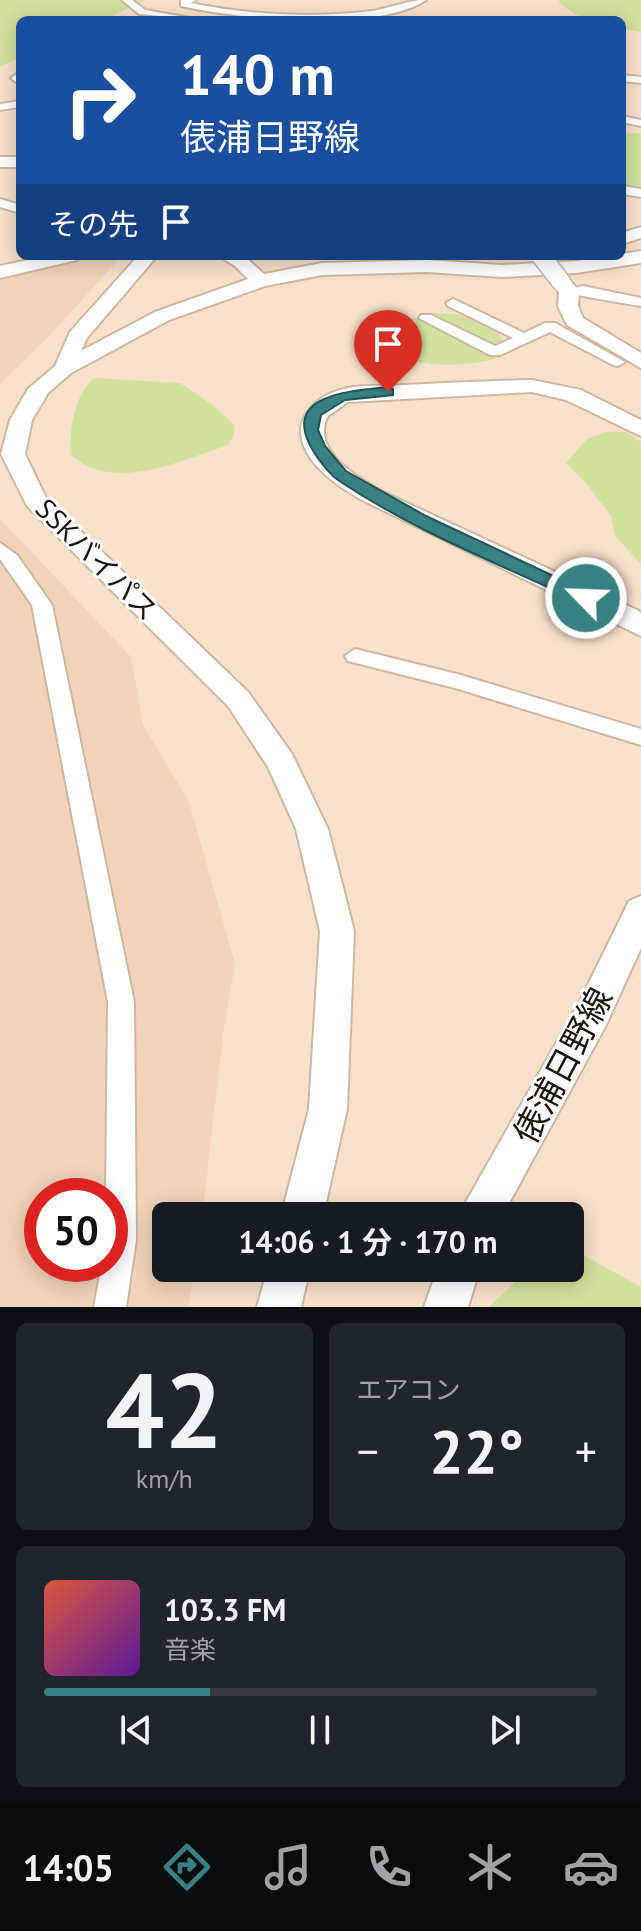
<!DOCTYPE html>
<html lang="ja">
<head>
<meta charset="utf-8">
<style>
  body { margin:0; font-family:"PT Sans","Noto Sans JP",sans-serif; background:#20242c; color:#f1f3f6; height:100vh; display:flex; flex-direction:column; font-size:30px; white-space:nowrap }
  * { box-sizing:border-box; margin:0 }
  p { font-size:26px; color:#9ea1a6 }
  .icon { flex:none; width:44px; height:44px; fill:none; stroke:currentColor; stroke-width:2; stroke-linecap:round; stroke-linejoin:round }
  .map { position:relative; height:1307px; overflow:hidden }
  .panel { display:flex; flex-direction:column; gap:16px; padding:16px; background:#0d0f14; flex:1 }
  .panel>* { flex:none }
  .top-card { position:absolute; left:16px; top:16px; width:610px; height:244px; border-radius:12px; box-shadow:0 4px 20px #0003; background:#1a4fa0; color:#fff; overflow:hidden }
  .speed { position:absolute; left:24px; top:1178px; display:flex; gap:16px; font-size:40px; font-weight:700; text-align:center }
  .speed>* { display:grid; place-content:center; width:104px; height:104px; border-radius:50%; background:#171b24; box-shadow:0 4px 20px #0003; line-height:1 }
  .speed .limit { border:12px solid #d22; background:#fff; color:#111 }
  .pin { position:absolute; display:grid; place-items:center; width:68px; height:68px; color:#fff; margin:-82px -34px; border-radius:50% 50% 50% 0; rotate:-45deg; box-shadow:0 0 8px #0007 }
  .pin .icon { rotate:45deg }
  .me { position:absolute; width:88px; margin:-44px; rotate:294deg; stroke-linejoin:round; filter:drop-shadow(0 0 6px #0008) }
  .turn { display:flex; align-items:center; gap:28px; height:168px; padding:0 32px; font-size:36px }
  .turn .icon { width:104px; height:104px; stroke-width:2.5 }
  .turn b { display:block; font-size:56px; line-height:68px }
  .then { display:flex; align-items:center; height:76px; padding:0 32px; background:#0003; gap:16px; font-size:30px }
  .big { font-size:60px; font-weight:700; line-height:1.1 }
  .panel .widget { flex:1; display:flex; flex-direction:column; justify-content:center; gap:12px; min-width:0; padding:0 28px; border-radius:12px; background:#20242c }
  .panel .dial { align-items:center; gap:0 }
  .dial b { font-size:104px; line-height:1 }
  .song { display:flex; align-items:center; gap:24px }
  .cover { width:96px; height:96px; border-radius:12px; background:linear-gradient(135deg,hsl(10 70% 55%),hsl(270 70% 35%)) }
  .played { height:8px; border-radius:4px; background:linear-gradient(90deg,#388182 30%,#363941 30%) }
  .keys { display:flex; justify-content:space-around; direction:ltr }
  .heat { display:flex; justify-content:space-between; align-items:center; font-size:44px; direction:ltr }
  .panel .tiles { flex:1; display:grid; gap:16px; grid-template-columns:1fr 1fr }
  .widget:last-child { grid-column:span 2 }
  .trip { position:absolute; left:152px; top:1202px; width:432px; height:80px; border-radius:12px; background:#171b24; box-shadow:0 4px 20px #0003; font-weight:700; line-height:80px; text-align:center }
  .dock { display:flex; height:128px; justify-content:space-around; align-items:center; background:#090b0e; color:#9ea1a6 }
  .dock .icon { width:56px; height:56px }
  .dock .active { color:#388182 }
  .dock b { font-size:36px; color:#f1f3f6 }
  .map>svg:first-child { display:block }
  .built { fill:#f1d4b9; fill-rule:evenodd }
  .green { fill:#d2e19e }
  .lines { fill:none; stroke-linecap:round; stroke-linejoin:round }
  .street-casing { stroke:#cfb8a3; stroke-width:4 }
  .secondary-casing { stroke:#cfb8a3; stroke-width:4 }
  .street { fill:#fff; fill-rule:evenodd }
  .secondary { fill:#fff; fill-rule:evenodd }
  .secondary-bridge-casing { stroke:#cfb8a3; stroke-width:21; stroke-linecap:butt }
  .secondary-bridge { stroke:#fff; stroke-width:18 }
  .route { fill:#388182; stroke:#245454; stroke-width:2 }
  .labels { text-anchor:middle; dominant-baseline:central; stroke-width:6; stroke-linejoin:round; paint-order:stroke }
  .street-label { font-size:28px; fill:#1e160e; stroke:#fff }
  .near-street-label { font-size:34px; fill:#1e160e; stroke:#fff }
</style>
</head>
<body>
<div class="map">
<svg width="641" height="1307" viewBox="0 0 641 1307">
  <rect width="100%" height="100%" fill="#f8e1cb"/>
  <g class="built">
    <polygon points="95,256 121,257 47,338 0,384 0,278 68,260"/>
    <path d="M0,519l131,138 12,68 46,77 46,162 -12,71 -21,181h-36v52h29l-7,39h-188zM42,1196h68v68h-68z"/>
  </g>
  <g class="green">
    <polygon points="0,0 145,0 104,20 20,20 20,57 0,67"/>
    <polygon points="559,0 641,0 641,32 622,29 622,20 585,20 560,4"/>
    <polygon points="641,133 641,192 622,195 622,134"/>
    <path d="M437,313l34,3 23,8 12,23 -3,10c-41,11 -87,13 -124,-11l-3,-11 6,-8z"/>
    <path d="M94,378l86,5 34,23 20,19 -1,12 -5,8c-48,16 -114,48 -157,10 -2,-26 3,-59 23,-77z"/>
    <polygon points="605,432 626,432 641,442 641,564 615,536 611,516 585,482 566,463 587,439"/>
    <polygon points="570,1248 641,1287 641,1307 489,1307 530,1268 570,1268"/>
  </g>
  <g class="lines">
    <g class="street-casing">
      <g id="street">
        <polygon points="122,0 132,0 145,10 202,20 139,14"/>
        <path d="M181,0h15l-5,3c58,12 122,15 181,8 18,-3 36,-11 54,-11 -49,33 -188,19 -245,6z"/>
        <polygon points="20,72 20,85 11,78"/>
        <polygon points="622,75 641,77 641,83 622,81"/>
        <polygon points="20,101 20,107 0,110 0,104"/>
        <polygon points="622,116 641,120 641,126 622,122"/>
        <polygon points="622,186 641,189 641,197 622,194"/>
        <polygon points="0,199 20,205 20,213 0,207"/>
        <path d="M583,286l58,12v8c-13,-2 -74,-12 -79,-15z"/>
        <polygon points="453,299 524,333 545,323 555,323 625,362 618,366 613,365 550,332 500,355 490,355 419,318 421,315 431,315 495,346 513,338 448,306 446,303"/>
        <polygon points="0,543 17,555 52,605 134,1002 136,1240 126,1307 94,1307 102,1264 110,1264 110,1196 106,1196 108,1002 32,605 0,559"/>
        <polygon points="355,649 457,674 641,729 641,745 455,688 348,661 345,656"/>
      </g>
    </g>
    <g class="secondary-casing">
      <g id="secondary">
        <rect x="0" y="157" width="20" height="10"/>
        <polygon points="641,227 641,238 622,244 622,233"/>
        <polygon points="641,251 641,263 576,273 502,277 427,272 322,275 265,286 169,320 71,373 48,393 32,420 25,454 46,498 248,692 292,754 328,829 354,931 347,1109 323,1216 281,1216 309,1109 320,931 296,829 268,767 228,706 27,506 1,454 10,420 28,389 55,366 70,332 138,256 157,256 87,338 81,351 155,312 248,279 235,266 219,256 244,256 264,274 322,263 427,260 502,265 576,261"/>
        <polygon points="46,256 79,256 77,260 0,278 0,266"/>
        <polygon points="562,277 569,279 579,291 578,306 583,318 641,353 641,368 567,325 558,306 559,292 552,283"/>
        <path d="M532,380l49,10 60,30v16l-75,-36 -34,-8 -184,10 -20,14c-18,33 27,60 51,74l258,120 4,3v23l-279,-136c-24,-14 -57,-35 -61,-65 -2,-21 17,-38 36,-44 20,-7 45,-5 67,-6 42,-2 85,-4 128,-5z"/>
        <polygon points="641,896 641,948 606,1025 502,1216 458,1216 580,1001 629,901"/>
        <polygon points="268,1268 310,1268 301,1307 257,1307"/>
        <polygon points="438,1268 480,1268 468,1307 424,1307"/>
      </g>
    </g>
    <use href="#street" class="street"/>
    <use href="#secondary" class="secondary"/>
    <g class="secondary-bridge-casing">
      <polyline id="secondary-bridge" points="541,256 562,283"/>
    </g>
    <use href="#secondary-bridge" class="secondary-bridge"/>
  </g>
  <path class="route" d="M388,387l5,2v6l-48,5 -24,15 -3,15 7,16 21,25 80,45 166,78 2,4 -2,4h-12c-81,-38 -168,-72 -242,-122 -11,-8 -24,-26 -30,-39 -21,-49 49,-50 80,-54z"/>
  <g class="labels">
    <g class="street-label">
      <text transform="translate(97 559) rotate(45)">SSKバイパス</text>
    </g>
    <g class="near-street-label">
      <text transform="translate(562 1065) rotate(-62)">俵浦日野線</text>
    </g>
  </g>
</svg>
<div class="speed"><div class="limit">50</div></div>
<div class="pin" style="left:388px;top:392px;background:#d93025"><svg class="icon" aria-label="arrive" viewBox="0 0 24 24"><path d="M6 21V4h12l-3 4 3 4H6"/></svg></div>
<svg class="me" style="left:586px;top:598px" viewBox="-20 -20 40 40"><circle r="17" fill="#388182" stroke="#fff" stroke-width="3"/><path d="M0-11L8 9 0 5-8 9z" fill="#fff"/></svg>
<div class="trip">14:06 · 1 分 · 170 m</div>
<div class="top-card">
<div class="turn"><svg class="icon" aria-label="right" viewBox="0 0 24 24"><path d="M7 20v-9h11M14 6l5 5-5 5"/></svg><div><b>140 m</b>俵浦日野線</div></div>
<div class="then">その先<svg class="icon" aria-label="arrive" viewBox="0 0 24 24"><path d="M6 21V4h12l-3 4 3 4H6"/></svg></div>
</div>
</div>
<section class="panel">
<div class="tiles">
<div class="widget dial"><b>42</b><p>km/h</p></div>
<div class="widget"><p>エアコン</p>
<div class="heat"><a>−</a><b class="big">22°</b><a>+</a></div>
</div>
<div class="widget">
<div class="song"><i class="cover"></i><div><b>103.3 FM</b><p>音楽</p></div></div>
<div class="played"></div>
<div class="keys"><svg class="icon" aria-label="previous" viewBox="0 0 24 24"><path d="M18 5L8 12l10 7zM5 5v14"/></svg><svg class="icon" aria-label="pause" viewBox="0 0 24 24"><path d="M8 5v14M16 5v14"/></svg><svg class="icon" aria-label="next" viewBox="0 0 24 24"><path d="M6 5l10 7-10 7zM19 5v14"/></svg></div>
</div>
</div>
</section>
<nav class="dock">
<b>14:05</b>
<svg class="icon active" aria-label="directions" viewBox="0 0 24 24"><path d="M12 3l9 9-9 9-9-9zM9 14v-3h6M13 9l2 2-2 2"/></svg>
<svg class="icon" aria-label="music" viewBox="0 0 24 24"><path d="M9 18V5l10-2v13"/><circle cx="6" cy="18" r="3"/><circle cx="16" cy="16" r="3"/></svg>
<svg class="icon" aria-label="phone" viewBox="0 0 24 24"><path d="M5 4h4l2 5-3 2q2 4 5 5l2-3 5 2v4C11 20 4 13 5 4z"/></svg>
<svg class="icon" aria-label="climate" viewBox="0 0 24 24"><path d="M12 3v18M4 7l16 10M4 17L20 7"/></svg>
<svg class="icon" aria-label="car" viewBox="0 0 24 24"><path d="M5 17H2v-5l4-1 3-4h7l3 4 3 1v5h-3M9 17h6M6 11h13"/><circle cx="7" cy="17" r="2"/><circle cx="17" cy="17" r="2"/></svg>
</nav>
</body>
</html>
